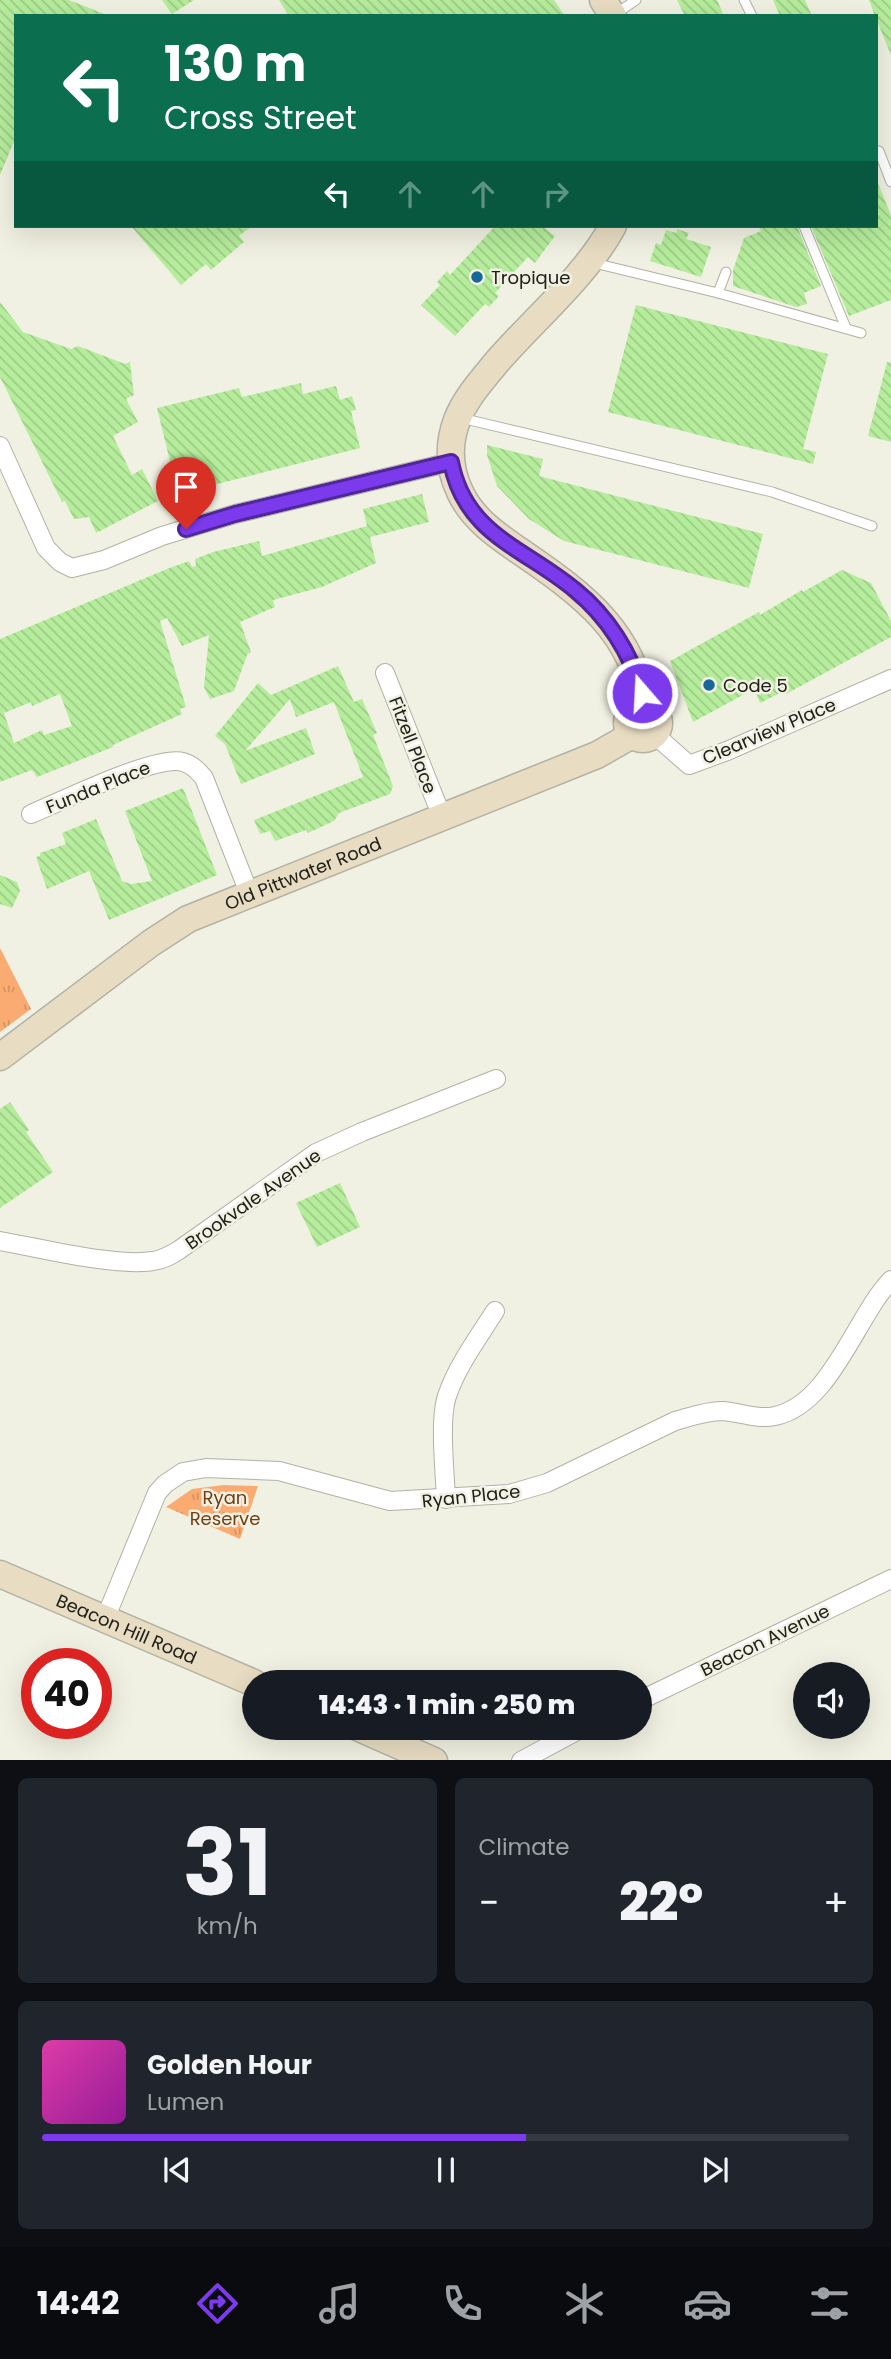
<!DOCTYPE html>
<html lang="en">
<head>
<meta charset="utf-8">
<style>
  body { margin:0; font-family:Poppins,sans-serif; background:#20242c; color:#f1f3f6; height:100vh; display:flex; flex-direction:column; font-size:26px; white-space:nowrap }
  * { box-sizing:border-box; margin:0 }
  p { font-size:23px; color:#9ea1a6 }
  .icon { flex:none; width:38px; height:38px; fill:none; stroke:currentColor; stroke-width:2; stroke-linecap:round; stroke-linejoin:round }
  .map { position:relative; height:1760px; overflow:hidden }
  .details { display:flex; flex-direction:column; gap:18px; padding:18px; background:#0d0f14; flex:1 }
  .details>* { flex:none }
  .banner { position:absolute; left:14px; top:14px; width:864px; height:214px; border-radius:0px; box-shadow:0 7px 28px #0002; background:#0b6e4f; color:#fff; overflow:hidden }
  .buttons { position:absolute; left:793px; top:1662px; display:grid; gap:14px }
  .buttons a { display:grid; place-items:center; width:77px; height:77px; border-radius:50%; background:#171b24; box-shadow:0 7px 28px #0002; font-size:35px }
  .speed { position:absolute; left:21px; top:1648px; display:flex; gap:14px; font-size:35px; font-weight:700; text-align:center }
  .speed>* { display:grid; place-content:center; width:91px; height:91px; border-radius:50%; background:#171b24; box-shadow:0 7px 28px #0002; line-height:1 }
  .speed .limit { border:10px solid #d22; background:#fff; color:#111 }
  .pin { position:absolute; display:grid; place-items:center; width:60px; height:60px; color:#fff; margin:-72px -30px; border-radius:50% 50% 50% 0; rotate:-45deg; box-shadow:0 0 7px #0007 }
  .pin .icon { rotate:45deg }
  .me { position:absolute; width:77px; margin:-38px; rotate:341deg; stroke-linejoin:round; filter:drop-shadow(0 0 5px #0008) }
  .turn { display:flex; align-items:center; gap:24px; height:147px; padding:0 35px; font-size:32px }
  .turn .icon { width:91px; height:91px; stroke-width:2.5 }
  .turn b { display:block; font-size:49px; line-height:60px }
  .lanes { display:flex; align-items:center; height:66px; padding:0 35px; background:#0003; justify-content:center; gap:35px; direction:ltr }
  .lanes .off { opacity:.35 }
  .big { font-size:52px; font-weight:800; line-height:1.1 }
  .details .card { flex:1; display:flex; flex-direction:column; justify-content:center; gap:10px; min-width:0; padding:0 24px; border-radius:10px; background:#20242c }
  .details .dial { align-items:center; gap:0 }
  .dial b { font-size:91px; line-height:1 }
  .song { display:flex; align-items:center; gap:21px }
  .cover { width:84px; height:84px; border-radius:10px; background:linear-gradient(135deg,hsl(320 70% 55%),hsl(300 70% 35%)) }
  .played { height:7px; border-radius:4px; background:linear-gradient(90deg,#7c3aed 60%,#363941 60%) }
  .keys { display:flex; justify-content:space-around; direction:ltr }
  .heat { display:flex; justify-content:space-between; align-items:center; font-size:38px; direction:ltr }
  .details .tiles { flex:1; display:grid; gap:18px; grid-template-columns:1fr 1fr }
  .card:last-child { grid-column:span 2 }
  .trip { position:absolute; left:242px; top:1670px; width:410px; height:70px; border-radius:35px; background:#171b24; box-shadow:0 7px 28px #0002; font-weight:800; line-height:70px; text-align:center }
  .dock { display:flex; height:112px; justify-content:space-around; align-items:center; background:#090b0e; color:#9ea1a6 }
  .dock .icon { width:49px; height:49px }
  .dock .on { color:#7c3aed }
  .dock b { font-size:32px; color:#f1f3f6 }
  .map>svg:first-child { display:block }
  .park { fill:url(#park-tufts) }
  .building { fill:url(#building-back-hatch); fill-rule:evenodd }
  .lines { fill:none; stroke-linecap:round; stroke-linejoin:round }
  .lane-casing { stroke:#b1b2a4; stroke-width:11 }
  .street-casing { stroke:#b1b2a4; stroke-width:20 }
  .secondary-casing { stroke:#b1b2a4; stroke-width:29 }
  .lane { stroke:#fff; stroke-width:9 }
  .street { stroke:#fff; stroke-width:18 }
  .secondary { stroke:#e8dcc2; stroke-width:26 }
  .route-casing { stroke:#51269a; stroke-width:18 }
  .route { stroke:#7c3aed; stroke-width:12 }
  .poi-dot { fill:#176799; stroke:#f0f1e2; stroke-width:2.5 }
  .labels { text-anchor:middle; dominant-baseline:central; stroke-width:5; stroke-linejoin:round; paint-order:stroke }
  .poi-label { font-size:18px; fill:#20201b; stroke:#f0f1e2; text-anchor:start }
  .street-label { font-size:18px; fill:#20201b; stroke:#f0f1e2 }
  .park-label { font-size:18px; fill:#713d11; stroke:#f0f1e2 }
</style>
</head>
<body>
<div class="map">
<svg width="891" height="1761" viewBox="0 0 891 1761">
  <defs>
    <pattern id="park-tufts" width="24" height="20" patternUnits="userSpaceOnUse" patternTransform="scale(1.75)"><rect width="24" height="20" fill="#faab72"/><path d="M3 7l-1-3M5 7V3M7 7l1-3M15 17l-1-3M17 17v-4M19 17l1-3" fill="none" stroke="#d69362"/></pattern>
    <pattern id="building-back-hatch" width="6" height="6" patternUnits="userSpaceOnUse" patternTransform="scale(1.75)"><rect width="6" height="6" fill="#b6ed9c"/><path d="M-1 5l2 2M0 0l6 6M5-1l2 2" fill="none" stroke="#9ccb86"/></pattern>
  </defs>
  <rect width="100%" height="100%" fill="#f0f1e2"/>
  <g class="park">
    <polygon points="0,948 31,1009 0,1032"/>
    <polygon points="223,1485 258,1486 240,1539 166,1507 192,1489"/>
  </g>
  <g class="building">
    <polygon points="0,0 69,0 107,15 16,16 16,137 0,175"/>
    <polygon points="162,0 194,0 172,14"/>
    <polygon points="279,0 554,0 565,16 289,16"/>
    <polygon points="677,0 717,0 724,16 685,16"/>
    <polygon points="773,0 805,0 812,16 780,16"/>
    <polygon points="869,0 891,0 891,55 877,21 877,16 875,16"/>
    <polygon points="877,181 891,215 891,300 849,316 811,226 877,226"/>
    <polygon points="131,226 252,226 239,236 244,242 211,270 206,264 181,285"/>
    <polygon points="495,226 542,226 555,236 535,263 528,257 495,293 499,296 489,307 485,304 455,336 421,305 440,285 437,282 447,271 450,275"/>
    <polygon points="758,226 797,226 821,286 804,293 807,304 796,307 733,286 733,270 744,238 761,231"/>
    <polygon points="677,229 689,233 686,239 711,247 701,277 650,261 656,243 661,245 666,230 676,233"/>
    <polygon points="0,302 23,332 71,349 78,346 125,364 130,362 134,395 126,399 138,422 113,436 132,475 142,469 158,501 96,533 89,517 74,519 65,501 62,502 0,377"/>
    <polygon points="636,305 828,354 803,449 816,452 813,464 608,412"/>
    <polygon points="887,362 891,363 891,442 868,436"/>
    <polygon points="301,383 303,394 336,386 340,400 352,396 356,410 351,411 360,448 178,494 157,408 239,388 242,397"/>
    <polygon points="487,445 543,459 539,476 763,534 749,588 564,541 529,519 497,486 487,455"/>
    <path d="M422,494l7,28 -59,15 6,26 -54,24 -49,13 2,7 -35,15 11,30 -4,3 -13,36 -24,8 -6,-12 5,-52 -27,11 -15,-28 -7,3 26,86 -6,2 2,5 -69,31v2l-76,30 -5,-7 -32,12v-143l167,-70 22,-8 3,6 4,-1 -1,-7 18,-7 46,-11 3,15 105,-30 -4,-17zM60,694l12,32 -28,9 -2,-5 -28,13 -10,-30 27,-11 1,4z"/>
    <polygon points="842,570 871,583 891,621 891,637 786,694 784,691 760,703 754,689 693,722 670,661 759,612 760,615 802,590 803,592"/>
    <polygon points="338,666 354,702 362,699 377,733 373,735 393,786 390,794 339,813 334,821 308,833 306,830 275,841 270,831 260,834 254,820 363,777 334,702 296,717 290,699 245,751 306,728 315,754 241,784 225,744 215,736 258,683 271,695"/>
    <polygon points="183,788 217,875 109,920 89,871 47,889 36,857 40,856 40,853 66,844 62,833 96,819 122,881 131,884 152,881 125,811"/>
    <polygon points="0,875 17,882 20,891 12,908 0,904"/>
    <polygon points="10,1102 29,1130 26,1132 53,1172 0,1208 0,1109"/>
    <polygon points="340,1183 360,1227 317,1247 296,1203"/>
  </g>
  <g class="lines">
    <g class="lane-casing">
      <g id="lane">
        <polyline points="744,0 752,16"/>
        <polyline points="614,15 636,0"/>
        <polyline points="879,151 891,182"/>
        <polyline points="804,226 846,328"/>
        <polyline points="594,263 718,293 861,333"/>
        <polyline points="718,293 726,272"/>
        <polyline points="461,418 772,492 872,526"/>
      </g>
    </g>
    <g class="street-casing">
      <g id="street">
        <polyline points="0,446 46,548 60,562 72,568 104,560 162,536 235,514 451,462"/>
        <polyline points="385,673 442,817"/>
        <polyline points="655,735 689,765 727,751 891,679"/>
        <path d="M31,814c29,-12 126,-60 152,-52 10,3 15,9 21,16l45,115"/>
        <path d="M0,1241c41,7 115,26 153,20 10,-1 18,-6 26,-11l137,-97 46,-21 134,-53"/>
        <path d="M446,1499c-1,-26 -7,-79 1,-103 10,-30 31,-58 48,-85"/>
        <path d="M105,1619l52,-126 8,-9 18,-12 23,-4 73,3 111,30 119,-7 38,-11 128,-62c15,-4 31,-10 47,-10 18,1 35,9 53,5 56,-12 80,-98 116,-136"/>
        <polyline points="639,1701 891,1579"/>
        <polyline points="521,1761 584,1727"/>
      </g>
    </g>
    <g class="secondary-casing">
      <g id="secondary">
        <polyline points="603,0 613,16"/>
        <path d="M613,226c-28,51 -79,93 -117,137 -14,17 -31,36 -39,57 -9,24 -8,49 3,72 13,28 39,45 64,62 58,40 110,78 120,153"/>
        <circle cx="643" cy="723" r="16"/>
        <path id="s1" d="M0,1057l151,-114 37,-24 409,-164 35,-20"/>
        <path id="s2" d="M0,1574l254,109"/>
        <polyline points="357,1727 434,1761"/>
      </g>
    </g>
    <use href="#lane" class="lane"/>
    <use href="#street" class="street"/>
    <use href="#secondary" class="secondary"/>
  </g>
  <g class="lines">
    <g class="route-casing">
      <path id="route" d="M186,529l49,-15 216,-52c14,73 74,86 124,128 32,26 56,63 67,103"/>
    </g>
    <use href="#route" class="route"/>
  </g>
  <g class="poi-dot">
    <circle cx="477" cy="277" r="7"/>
    <circle cx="709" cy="685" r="7"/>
  </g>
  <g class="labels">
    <g class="poi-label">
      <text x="491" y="277">Tropique</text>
      <text x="723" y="685">Code 5</text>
    </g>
    <g class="street-label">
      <text transform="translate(769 731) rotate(-23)">Clearview Place</text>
      <text transform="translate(413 745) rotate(69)">Fitzell Place</text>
      <text transform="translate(98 787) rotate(-22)">Funda Place</text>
      <text stroke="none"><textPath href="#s1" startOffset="357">Old Pittwater Road</textPath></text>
      <text transform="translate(253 1199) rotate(-35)">Brookvale Avenue</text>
      <text transform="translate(471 1496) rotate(-6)">Ryan Place</text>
      <text stroke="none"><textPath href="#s2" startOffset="138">Beacon Hill Road</textPath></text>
      <text transform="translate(765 1640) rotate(-26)">Beacon Avenue</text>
    </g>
    <g class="park-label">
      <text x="225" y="1497">Ryan<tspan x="225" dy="21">Reserve</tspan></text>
    </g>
  </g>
</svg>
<div class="buttons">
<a><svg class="icon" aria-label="sound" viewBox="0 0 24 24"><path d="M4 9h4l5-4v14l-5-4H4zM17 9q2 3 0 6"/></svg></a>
</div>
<div class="speed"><div class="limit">40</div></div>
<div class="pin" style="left:186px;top:529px;background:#d93025"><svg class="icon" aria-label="arrive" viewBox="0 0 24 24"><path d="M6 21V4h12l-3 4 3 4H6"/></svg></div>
<svg class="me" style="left:642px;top:693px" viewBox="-20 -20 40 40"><circle r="17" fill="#7c3aed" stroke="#fff" stroke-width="3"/><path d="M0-11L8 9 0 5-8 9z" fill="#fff"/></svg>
<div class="trip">14:43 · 1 min · 250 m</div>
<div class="banner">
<div class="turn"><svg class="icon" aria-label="left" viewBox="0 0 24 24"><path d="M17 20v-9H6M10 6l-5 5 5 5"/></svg><div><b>130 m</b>Cross Street</div></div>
<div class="lanes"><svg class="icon" aria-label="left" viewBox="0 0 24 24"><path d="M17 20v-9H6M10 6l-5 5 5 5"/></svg><svg class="icon off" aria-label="ahead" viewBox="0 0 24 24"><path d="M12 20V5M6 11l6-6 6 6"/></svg><svg class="icon off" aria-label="ahead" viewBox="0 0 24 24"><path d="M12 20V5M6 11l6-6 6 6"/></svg><svg class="icon off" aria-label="right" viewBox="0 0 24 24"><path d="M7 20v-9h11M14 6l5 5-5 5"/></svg></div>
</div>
</div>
<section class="details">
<div class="tiles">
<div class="card dial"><b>31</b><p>km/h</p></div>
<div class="card"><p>Climate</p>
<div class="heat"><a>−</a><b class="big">22°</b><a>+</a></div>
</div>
<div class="card">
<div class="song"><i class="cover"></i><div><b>Golden Hour</b><p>Lumen</p></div></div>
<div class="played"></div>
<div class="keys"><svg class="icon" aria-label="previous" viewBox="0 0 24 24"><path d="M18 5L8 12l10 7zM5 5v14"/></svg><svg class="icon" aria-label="pause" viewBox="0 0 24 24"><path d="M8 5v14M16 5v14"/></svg><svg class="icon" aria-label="next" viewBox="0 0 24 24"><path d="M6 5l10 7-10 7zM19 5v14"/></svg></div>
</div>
</div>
</section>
<nav class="dock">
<b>14:42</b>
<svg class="icon on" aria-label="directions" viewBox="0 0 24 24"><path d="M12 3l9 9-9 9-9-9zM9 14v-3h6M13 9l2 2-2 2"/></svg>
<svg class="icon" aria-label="music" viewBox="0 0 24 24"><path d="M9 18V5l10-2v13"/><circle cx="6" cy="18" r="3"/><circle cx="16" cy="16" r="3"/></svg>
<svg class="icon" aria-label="phone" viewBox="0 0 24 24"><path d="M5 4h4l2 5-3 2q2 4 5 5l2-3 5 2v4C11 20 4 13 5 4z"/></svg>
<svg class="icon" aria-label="climate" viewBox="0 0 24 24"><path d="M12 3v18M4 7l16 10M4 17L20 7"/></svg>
<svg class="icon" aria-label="car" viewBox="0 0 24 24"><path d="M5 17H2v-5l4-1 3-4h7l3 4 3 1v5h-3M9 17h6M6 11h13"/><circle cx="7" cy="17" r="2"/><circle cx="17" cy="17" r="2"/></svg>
<svg class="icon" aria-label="filters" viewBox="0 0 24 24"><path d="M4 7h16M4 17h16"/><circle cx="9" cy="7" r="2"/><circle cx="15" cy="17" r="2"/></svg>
</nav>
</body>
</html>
